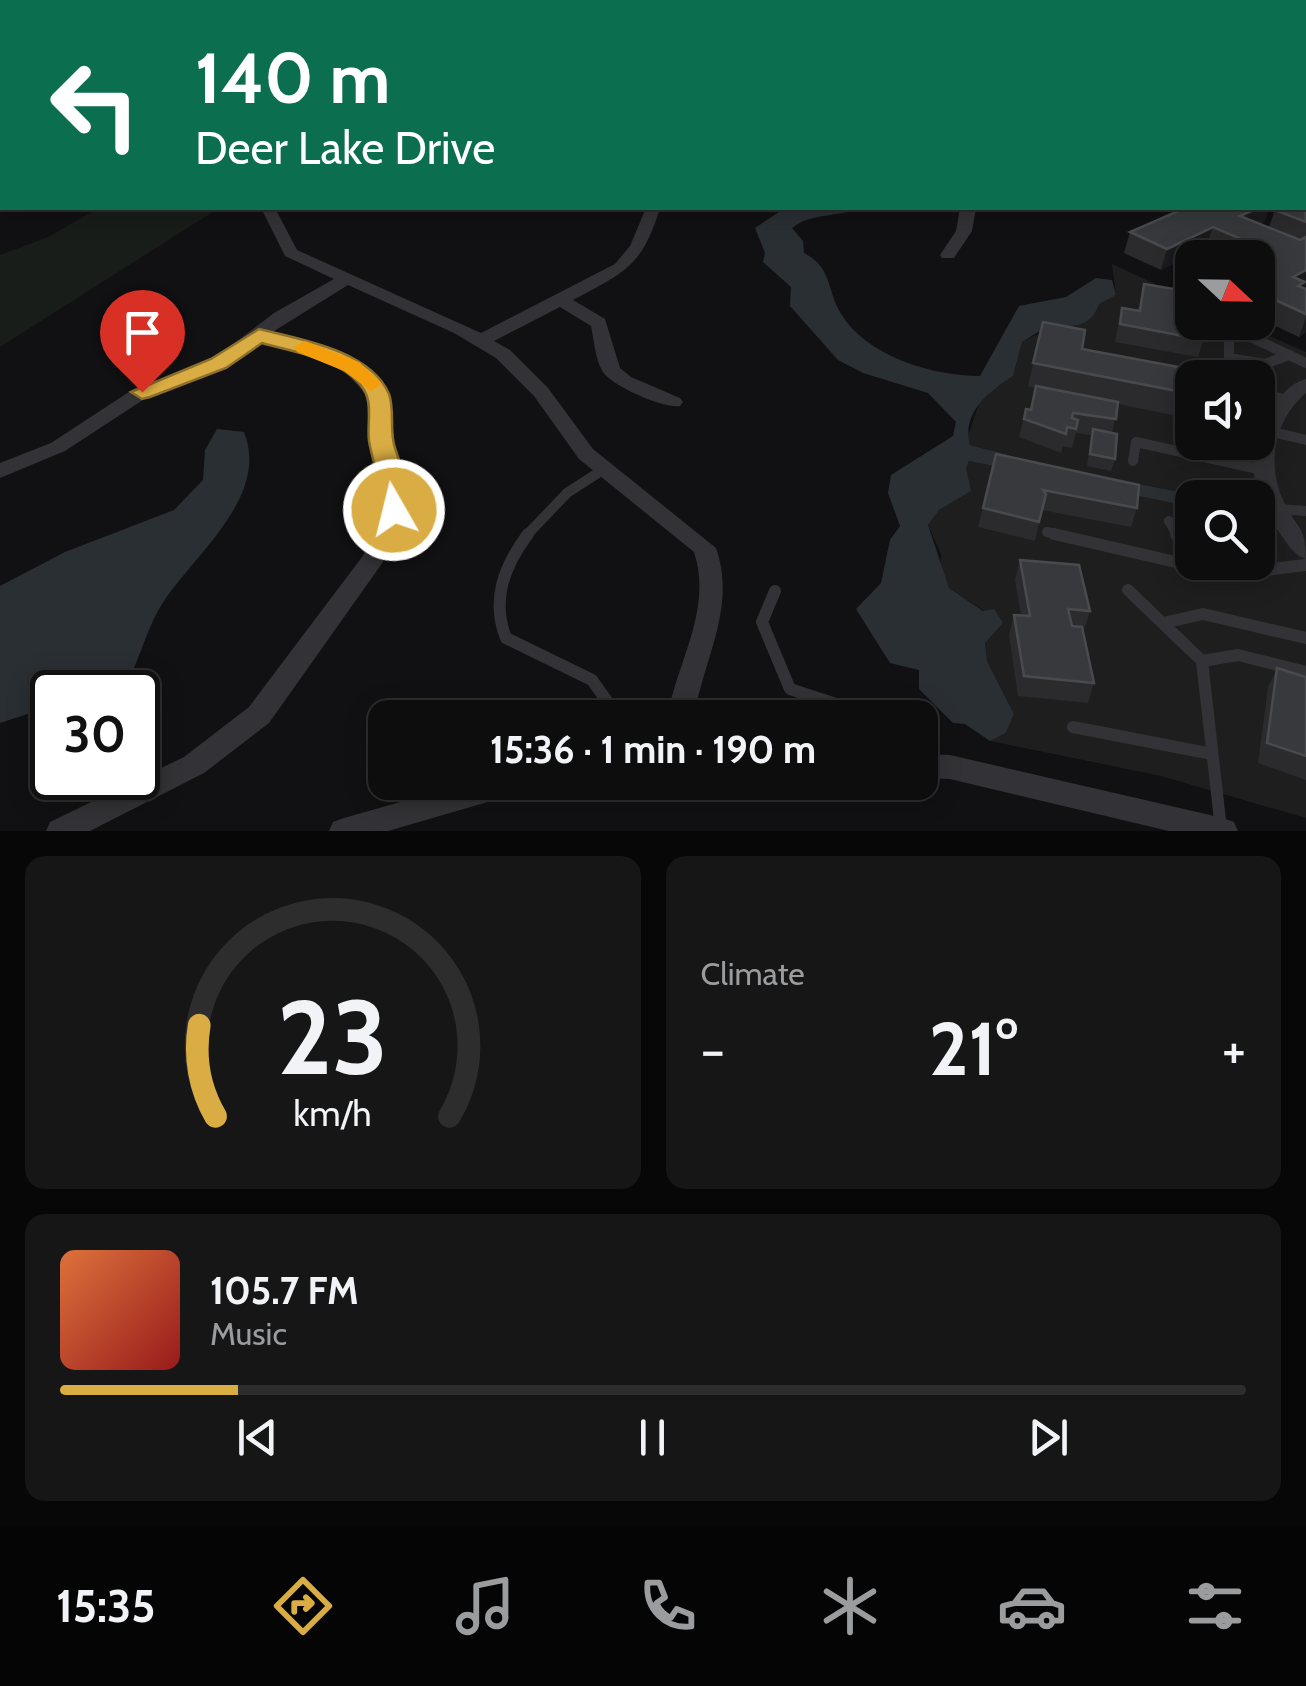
<!DOCTYPE html>
<html lang="en">
<head>
<meta charset="utf-8">
<style>
  body { margin:0; font-family:Cabin,sans-serif; background:#161617; color:#f1f3f6; height:100vh; display:flex; flex-direction:column; font-size:38px; white-space:nowrap }
  * { box-sizing:border-box; margin:0 }
  p { font-size:32px; color:#9a9c9e }
  .icon { flex:none; width:55px; height:55px; fill:none; stroke:currentColor; stroke-width:2; stroke-linecap:round; stroke-linejoin:round }
  .map { position:relative; height:831px; overflow:hidden }
  .side { display:flex; flex-direction:column; gap:25px; padding:25px; background:#070708; flex:1 }
  .side>* { flex:none }
  .banner { position:absolute; left:0px; top:0px; width:1308px; height:210px; box-shadow:0 5px 25px #0003,0 0 0 2px #2d2d2e; background:#0b6e4f; color:#fff; overflow:hidden }
  .needle { width:65px; rotate:112deg }
  .tools { position:absolute; left:1175px; top:240px; display:grid; gap:20px }
  .tools a { display:grid; place-items:center; width:100px; height:100px; border-radius:20px; background:#0d0d0e; box-shadow:0 5px 25px #0003,0 0 0 2px #2d2d2e; font-size:50px }
  .speed { position:absolute; left:30px; top:670px; display:flex; gap:20px; font-size:50px; font-weight:700; text-align:center }
  .speed>* { display:grid; place-content:center; width:130px; height:130px; border-radius:50%; background:#0d0d0e; box-shadow:0 5px 25px #0003,0 0 0 2px #2d2d2e; line-height:1 }
  .speed .limit { border:5px solid #111; border-radius:15px; background:#fff; color:#111 }
  .pin { position:absolute; display:grid; place-items:center; width:85px; height:85px; color:#fff; margin:-102px -42px; border-radius:50% 50% 50% 0; rotate:-45deg; box-shadow:0 0 10px #0007 }
  .pin .icon { rotate:45deg }
  .me { position:absolute; width:110px; margin:-55px; rotate:352deg; stroke-linejoin:round; filter:drop-shadow(0 0 8px #0008) }
  .turn { display:flex; align-items:center; gap:35px; height:210px; padding:0 30px; font-size:45px }
  .turn .icon { width:130px; height:130px; stroke-width:2.5 }
  .turn b { display:block; font-size:70px; line-height:85px }
  .big { font-size:75px; font-weight:800; line-height:1.1 }
  .side .widget { flex:1; display:flex; flex-direction:column; justify-content:center; gap:15px; min-width:0; padding:0 35px; border-radius:20px; background:#161617 }
  .side .dial { align-items:center; gap:0 }
  .dial svg { height:260px; overflow:visible; fill:none; stroke:#2d2d2e; stroke-width:7; stroke-linecap:round; text-anchor:middle }
  .dial text { fill:#f1f3f6; stroke:none }
  .song { display:flex; align-items:center; gap:30px }
  .cover { width:120px; height:120px; border-radius:15px; background:linear-gradient(135deg,hsl(20 70% 55%),hsl(0 70% 35%)) }
  .played { height:10px; border-radius:5px; background:linear-gradient(90deg,#d9ad43 15%,#2d2d2e 15%) }
  .keys { display:flex; justify-content:space-around; direction:ltr }
  .heat { display:flex; justify-content:space-between; align-items:center; font-size:55px; direction:ltr }
  .side .tiles { flex:1; display:grid; gap:25px; grid-template-columns:1fr 1fr }
  .widget:last-child { grid-column:span 2 }
  .trip { position:absolute; left:368px; top:700px; width:570px; height:100px; border-radius:20px; background:#0d0d0e; box-shadow:0 5px 25px #0003,0 0 0 2px #2d2d2e; font-weight:800; line-height:100px; text-align:center }
  .tabs { display:flex; height:160px; justify-content:space-around; align-items:center; background:#050506; color:#9a9c9e }
  .tabs .icon { width:70px; height:70px }
  .tabs .on { color:#d9ad43 }
  .tabs b { font-size:45px; color:#f1f3f6 }
  .map>svg:first-child { display:block }
  .built { fill:#1e1e1f; fill-rule:evenodd }
  .green { fill:#181d19 }
  .water { fill:#2a2f34 }
  .lines { fill:none; stroke-linecap:round; stroke-linejoin:round }
  .stream { stroke:#2a2f34; stroke-width:4 }
  .path { stroke:#393a3e; stroke-width:2.5; stroke-dasharray:2.5 5; stroke-linecap:butt }
  .lane-far1 { stroke:#333337; stroke-width:10 }
  .lane { stroke:#333337; stroke-width:12 }
  .street { fill:#333337; fill-rule:evenodd }
  .wall { fill:#2b2b2e }
  .shaded-wall { fill:#1b1b1d }
  .building { fill:#38393c; stroke:#494a4e; stroke-width:2.5 }
  .route { fill:#d9ad43; stroke:#8d702c; stroke-width:2.5 }
  .slow { fill:#f59e0b }
</style>
</head>
<body>
<div class="map">
<svg width="1306" height="831" viewBox="0 0 1306 831">
  <rect width="100%" height="100%" fill="#111113"/>
  <path class="built" d="M1112,264l80,37v21l48,1 66,29v466l-145,-42 -171,-35 16,-8 8,-19 -27,-53 -2,-19 18,-19 -54,-35 -9,-18 1,-16 -13,-29 11,-15 31,-19 -4,-23 3,-7 223,46v55h66v-64l-51,-1 -138,-26 -99,-26 -2,-8 13,-40 32,-21 9,-34 94,-47zM1192,378h66v64h-66z"/>
  <g class="green">
    <polygon points="58,0 556,0 551,2 53,2"/>
    <polygon points="99,208 219,208 0,347 0,255 48,237"/>
  </g>
  <g class="water">
    <path d="M785,208h76c-22,9 -51,5 -69,20l11,13 1,12c28,14 23,37 36,59 25,44 92,64 140,64l39,-70 47,-9 30,-19 16,2 4,15 -17,9c-9,25 -25,21 -47,23 -10,1 -21,10 -30,15l-9,34c-23,15 -52,36 -43,69l99,26 138,26 -15,1v9l-223,-46 -3,7 5,23 -32,19 -11,15 21,63 34,23 11,-2 9,14 -18,20 2,18 27,53 -8,19 -16,8 -25,-17 -12,-1 -34,-34v-19l-29,-7 -34,-54 25,-26 9,-43 10,-14 -12,-33 3,-18 62,-39 3,-14 -28,-29 -65,-20 -25,-13 -48,-54 1,-19 -28,-25 2,-9 -10,-25z"/>
    <path d="M217,429l27,3c26,65 -50,122 -82,172 -12,19 -19,43 -28,64l-53,24h-29v14l-52,17v-137l65,-34 109,-42 29,-30 2,-30z"/>
  </g>
  <g class="lines">
    <polyline class="stream" points="1272,0 1279,2"/>
    <polyline class="path" points="1025,2 1030,0"/>
    <g class="lane-far1">
      <polygon points="1229,327 1289,355 1265,364 1229,358"/>
      <polyline points="1289,355 1306,363"/>
      <polyline points="1258,393 1288,400"/>
      <polyline points="1268,431 1306,440"/>
      <polyline points="1133,461 1136,442 1263,470"/>
      <polyline points="1277,509 1306,511"/>
      <polyline points="1169,521 1178,536"/>
      <polyline points="1047,532 1065,536"/>
      <polyline points="526,536 567,493 604,469"/>
    </g>
    <g class="lane">
      <path d="M528,534c-24,32 -37,66 -22,104l86,42 27,38"/>
      <polyline points="1054,534 1215,571 1240,573 1306,565"/>
      <polyline points="1176,534 1192,561"/>
      <polyline points="1128,590 1202,661 1221,829"/>
      <polyline points="775,591 762,622 790,689 848,708 850,718"/>
      <polyline points="1163,623 1203,614 1306,638"/>
      <polyline points="1202,661 1238,655 1306,672"/>
      <polyline points="1073,727 1212,754"/>
    </g>
    <g class="street">
      <rect x="1305" y="38" width="1" height="6"/>
      <rect x="1305" y="129" width="1" height="9"/>
      <rect x="1305" y="179" width="1" height="8"/>
      <path d="M261,208h14l22,42 184,83 134,-69 15,-18 16,-38h14c-18,59 -35,64 -87,92l32,19 15,49 11,9 49,21 3,4 -3,4c-16,3 -68,-20 -77,-34 -8,-12 -9,-33 -12,-46l-31,-19 -66,34 16,9 38,38 45,61 123,99c21,60 -13,111 -22,170h-27c10,-56 46,-109 27,-166l-115,-93 -45,-63 -38,-38 -42,-25 -106,-48 -77,48 34,8 53,22 30,32 3,47 15,49 -9,44 -14,27 -114,161 -65,50 -114,58h-44l4,-9 134,-65 65,-50 113,-150 13,-22 9,-44 -13,-49 -3,-46 -24,-25 -51,-22 -33,-8 -34,27 -77,28 -84,55 -65,27v-15l51,-20 84,-55 77,-28 62,-47 60,-34 -49,-23z"/>
      <polygon points="960,208 976,208 972,231 954,258 942,258 940,255 956,231"/>
      <path d="M1306,379v14c-32,27 -40,72 -22,109 13,28 22,23 22,57 -13,-4 -19,-16 -27,-27 -30,-44 -35,-77 -7,-122 9,-15 17,-26 34,-31z"/>
      <polygon points="920,754 950,755 1223,818 1234,822 1238,831 1169,831 950,779 920,778"/>
      <polygon points="471,782 529,782 525,790 515,794 388,831 329,831 333,822 344,818"/>
    </g>
  </g>
  <g class="wall">
    <rect x="780" y="0" width="46" height="2"/>
    <polygon points="1306,204 1306,287 1304,288 1306,289 1306,332 1299,337 1258,318 1258,258 1228,258 1206,248 1161,270 1124,253 1130,232 1185,208 1269,208 1264,222 1260,224 1269,227 1275,210"/>
    <polygon points="1144,284 1192,322 1209,322 1198,357 1115,342 1122,308 1138,310"/>
    <polygon points="1043,322 1082,349 1192,378 1192,419 1118,404 1112,433 1115,459 1111,471 1087,466 1091,435 1076,433 1072,448 1063,446 1061,453 1019,437 1026,409 1031,410 1036,388 1028,386"/>
    <polygon points="996,454 1137,508 1131,527 1042,510 1035,541 978,527"/>
    <polygon points="1020,560 1090,611 1084,630 1082,630 1094,683 1088,703 1018,696 1009,635 1014,615 1021,616 1015,580"/>
    <polygon points="1277,668 1306,677 1306,780 1258,763 1268,687"/>
  </g>
  <g class="shaded-wall">
    <polygon points="0,0 11,0 12,2 2,2 2,7 0,7"/>
    <polygon points="814,0 826,0 826,2 807,2"/>
    <polygon points="1258,208 1269,208 1264,222 1234,237 1240,216"/>
    <polygon points="1213,227 1206,248 1161,270 1167,249"/>
    <polygon points="1306,270 1306,287 1302,289 1297,304 1290,307 1295,293 1293,277"/>
    <polygon points="1306,317 1306,332 1299,337"/>
  </g>
  <g class="building">
    <polygon points="794,0 814,0 807,2 800,2"/>
    <polygon points="1305,203 1306,222 1275,210 1279,208 1305,208"/>
    <polygon points="1185,208 1258,208 1240,216 1300,240 1306,237 1306,270 1293,277 1305,282 1298,286 1306,289 1306,314 1258,292 1258,261 1274,253 1213,227 1167,249 1130,232"/>
    <polygon points="1144,284 1192,292 1192,322 1204,322 1204,340 1120,324 1122,308 1140,311"/>
    <polygon points="1043,322 1085,330 1082,349 1205,372 1205,377 1207,378 1192,378 1192,394 1033,363"/>
    <polygon points="1036,386 1118,402 1116,419 1073,413 1072,418 1078,420 1076,429 1067,427 1066,434 1024,419 1026,409 1031,410"/>
    <polygon points="1093,429 1117,434 1115,459 1090,454"/>
    <polygon points="996,454 1139,485 1137,508 1043,490 1046,494 1039,522 983,508"/>
    <polygon points="1020,560 1079,565 1090,611 1068,609 1072,626 1082,627 1094,683 1024,676 1014,615 1030,616"/>
    <polygon points="1277,668 1306,677 1306,756 1267,743"/>
  </g>
  <path class="route" d="M259,329c40,10 111,21 130,65 6,16 0,37 6,54 7,21 19,47 8,68l-9,2 -13,-8c0,-31 -7,-42 -12,-69 -2,-15 3,-34 -3,-47 -15,-34 -73,-42 -104,-51l-36,25 -76,29 -8,2 -11,-7 80,-33z"/>
  <polygon class="slow" points="305,341 359,362 382,384 371,391 344,371 297,352 294,347"/>
</svg>
<div class="tools">
<a><svg class="needle" viewBox="-14 -14 28 28"><path d="M0-13l5 13h-10z" fill="#e53935"/><path d="M0 13l5-13h-10z" fill="#9a9c9e"/></svg></a>
<a><svg class="icon" aria-label="sound" viewBox="0 0 24 24"><path d="M4 9h4l5-4v14l-5-4H4zM17 9q2 3 0 6"/></svg></a>
<a><svg class="icon" aria-label="search" viewBox="0 0 24 24"><circle cx="10" cy="10" r="6"/><path d="M15 15l6 6"/></svg></a>
</div>
<div class="speed"><div class="limit">30</div></div>
<div class="pin" style="left:142px;top:392px;background:#d93025"><svg class="icon" aria-label="arrive" viewBox="0 0 24 24"><path d="M6 21V4h12l-3 4 3 4H6"/></svg></div>
<svg class="me" style="left:394px;top:510px" viewBox="-20 -20 40 40"><circle r="17" fill="#d9ad43" stroke="#fff" stroke-width="3"/><path d="M0-11L8 9 0 5-8 9z" fill="#fff"/></svg>
<div class="trip">15:36 · 1 min · 190 m</div>
<div class="banner">
<div class="turn"><svg class="icon" aria-label="left" viewBox="0 0 24 24"><path d="M17 20v-9H6M10 6l-5 5 5 5"/></svg><div><b>140 m</b>Deer Lake Drive</div></div>
</div>
</div>
<section class="side">
<div class="tiles">
<div class="widget dial"><svg viewBox="0 0 100 80">
<path d="M14 69A42 42 0 1 1 86 69"/>
<path d="M14 69A42 42 0 0 1 9 41" stroke="#d9ad43"/>
<text x="50" y="56" font-size="32" font-weight="700">23</text>
<text x="50" y="72" font-size="11">km/h</text>
</svg></div>
<div class="widget"><p>Climate</p>
<div class="heat"><a>−</a><b class="big">21°</b><a>+</a></div>
</div>
<div class="widget">
<div class="song"><i class="cover"></i><div><b>105.7 FM</b><p>Music</p></div></div>
<div class="played"></div>
<div class="keys"><svg class="icon" aria-label="previous" viewBox="0 0 24 24"><path d="M18 5L8 12l10 7zM5 5v14"/></svg><svg class="icon" aria-label="pause" viewBox="0 0 24 24"><path d="M8 5v14M16 5v14"/></svg><svg class="icon" aria-label="next" viewBox="0 0 24 24"><path d="M6 5l10 7-10 7zM19 5v14"/></svg></div>
</div>
</div>
</section>
<nav class="tabs">
<b>15:35</b>
<svg class="icon on" aria-label="directions" viewBox="0 0 24 24"><path d="M12 3l9 9-9 9-9-9zM9 14v-3h6M13 9l2 2-2 2"/></svg>
<svg class="icon" aria-label="music" viewBox="0 0 24 24"><path d="M9 18V5l10-2v13"/><circle cx="6" cy="18" r="3"/><circle cx="16" cy="16" r="3"/></svg>
<svg class="icon" aria-label="phone" viewBox="0 0 24 24"><path d="M5 4h4l2 5-3 2q2 4 5 5l2-3 5 2v4C11 20 4 13 5 4z"/></svg>
<svg class="icon" aria-label="climate" viewBox="0 0 24 24"><path d="M12 3v18M4 7l16 10M4 17L20 7"/></svg>
<svg class="icon" aria-label="car" viewBox="0 0 24 24"><path d="M5 17H2v-5l4-1 3-4h7l3 4 3 1v5h-3M9 17h6M6 11h13"/><circle cx="7" cy="17" r="2"/><circle cx="17" cy="17" r="2"/></svg>
<svg class="icon" aria-label="filters" viewBox="0 0 24 24"><path d="M4 7h16M4 17h16"/><circle cx="9" cy="7" r="2"/><circle cx="15" cy="17" r="2"/></svg>
</nav>
</body>
</html>
